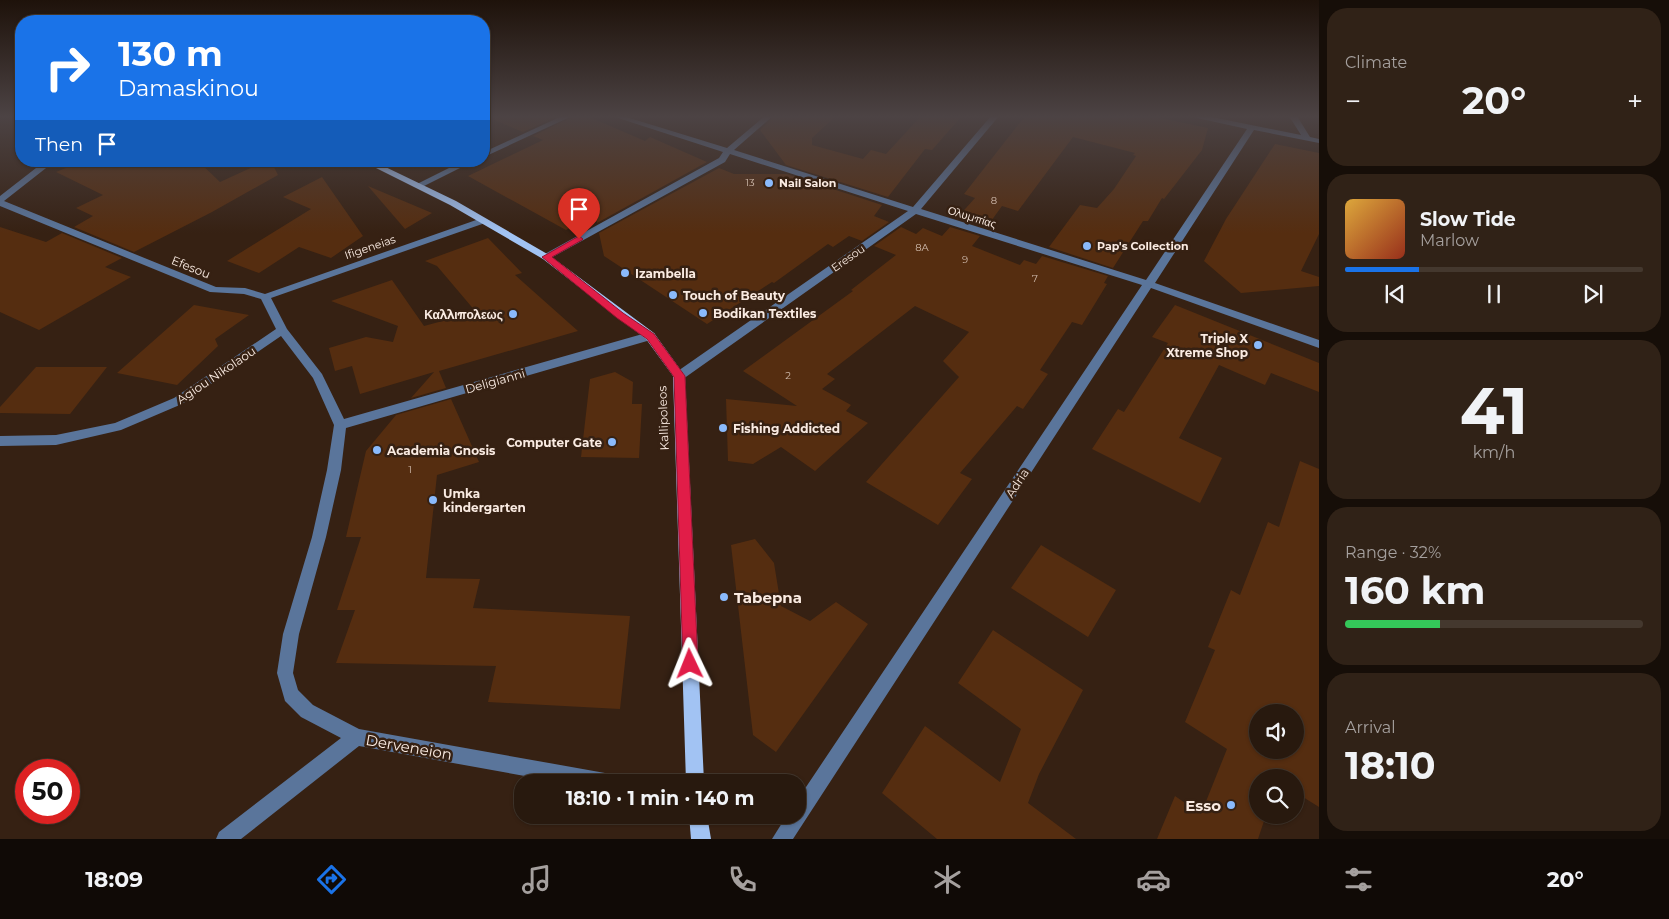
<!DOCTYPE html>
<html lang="en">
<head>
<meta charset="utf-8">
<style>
  body { margin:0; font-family:Montserrat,sans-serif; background:#302217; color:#f1f3f6; height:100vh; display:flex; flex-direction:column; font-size:19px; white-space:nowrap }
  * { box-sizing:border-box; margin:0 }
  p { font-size:16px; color:#a5a09e }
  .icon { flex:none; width:28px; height:28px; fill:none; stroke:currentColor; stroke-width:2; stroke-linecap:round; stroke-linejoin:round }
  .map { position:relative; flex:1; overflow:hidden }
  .panel { display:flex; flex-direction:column; gap:8px; padding:8px; background:#160e08; width:350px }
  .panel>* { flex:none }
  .top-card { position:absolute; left:15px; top:15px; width:475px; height:152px; border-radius:20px; box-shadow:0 1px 4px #0004,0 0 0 1px #44382e; background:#1a73e8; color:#fff; overflow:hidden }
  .fabs { position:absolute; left:1249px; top:704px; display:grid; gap:10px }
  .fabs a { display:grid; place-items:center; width:55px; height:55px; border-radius:50%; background:#28190e; box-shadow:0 1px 4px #0004,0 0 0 1px #44382e; font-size:25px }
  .speed { position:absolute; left:15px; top:759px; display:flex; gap:10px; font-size:25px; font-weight:700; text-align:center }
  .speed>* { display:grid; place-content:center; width:65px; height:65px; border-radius:50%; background:#28190e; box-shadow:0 1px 4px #0004,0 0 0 1px #44382e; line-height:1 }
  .speed .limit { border:8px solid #d22; background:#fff; color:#111 }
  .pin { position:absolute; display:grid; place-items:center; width:42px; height:42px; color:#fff; margin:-51px -21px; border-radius:50% 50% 50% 0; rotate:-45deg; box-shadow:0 0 5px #0007 }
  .pin .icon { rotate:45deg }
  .me { position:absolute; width:55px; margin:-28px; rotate:358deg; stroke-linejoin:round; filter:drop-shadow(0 0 4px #0008) }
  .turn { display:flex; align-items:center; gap:18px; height:105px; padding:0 20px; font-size:22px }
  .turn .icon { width:65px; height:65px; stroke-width:2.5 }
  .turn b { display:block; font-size:35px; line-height:42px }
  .then { display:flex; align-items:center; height:48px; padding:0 20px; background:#0003; gap:10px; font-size:19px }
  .big { font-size:38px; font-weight:700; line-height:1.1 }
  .panel .card { flex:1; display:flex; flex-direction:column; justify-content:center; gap:8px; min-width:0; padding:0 18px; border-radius:20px; background:#302217 }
  .panel .dial { align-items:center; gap:0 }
  .dial b { font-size:65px; line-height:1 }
  .song { display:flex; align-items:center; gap:15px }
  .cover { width:60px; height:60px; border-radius:8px; background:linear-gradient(135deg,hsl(40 70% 55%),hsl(10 70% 35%)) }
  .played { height:5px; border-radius:2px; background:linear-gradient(90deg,#1a73e8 25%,#44382e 25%) }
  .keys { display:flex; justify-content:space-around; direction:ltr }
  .heat { display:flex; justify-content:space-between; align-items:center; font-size:28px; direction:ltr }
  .charge { height:8px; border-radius:4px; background:linear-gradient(90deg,#34c759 32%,#44382e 0) }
  .trip { position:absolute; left:514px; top:774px; width:292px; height:50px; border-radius:20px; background:#28190e; box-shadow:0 1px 4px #0004,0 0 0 1px #44382e; font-weight:700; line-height:50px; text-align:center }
  .tab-bar { display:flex; height:80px; justify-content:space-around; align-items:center; background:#100a06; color:#a5a09e }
  .tab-bar .icon { width:35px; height:35px }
  .tab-bar .current { color:#1a73e8 }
  .tab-bar b { font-size:22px; color:#f1f3f6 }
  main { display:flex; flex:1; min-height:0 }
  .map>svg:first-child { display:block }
  .building { fill:#552d10; fill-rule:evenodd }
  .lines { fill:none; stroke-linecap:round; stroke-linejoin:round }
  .minor { fill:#5a759b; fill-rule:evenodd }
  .major { fill:#a2c3f3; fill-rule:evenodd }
  .route { fill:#e11d48; stroke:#92132f }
  .poi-dot { fill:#8abafc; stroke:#362113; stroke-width:2 }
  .labels { text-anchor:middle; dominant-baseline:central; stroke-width:5; stroke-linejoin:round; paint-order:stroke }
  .number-label { font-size:10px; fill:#d1bcae }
  .far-poi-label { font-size:11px; font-weight:bold; fill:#faebe2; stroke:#362113; text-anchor:start }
  .far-street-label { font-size:11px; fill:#faebe2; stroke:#362113 }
  .street-label { font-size:12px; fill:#faebe2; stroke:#362113 }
  .poi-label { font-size:12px; font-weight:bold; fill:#faebe2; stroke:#362113; text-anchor:start }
  .near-poi-label { font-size:15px; font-weight:bold; fill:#faebe2; stroke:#362113; text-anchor:start }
  .near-street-label { font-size:15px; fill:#faebe2; stroke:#362113 }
</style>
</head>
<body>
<main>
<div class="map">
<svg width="1319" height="839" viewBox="0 0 1319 839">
  <rect width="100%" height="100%" fill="#362113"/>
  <g class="building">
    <polygon points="485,116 558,116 523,132"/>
    <polygon points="574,116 587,116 645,141 650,137 707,162 597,223 595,214 566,230 468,176 543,140 533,136"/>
    <polygon points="775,116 836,116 812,138 812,145 863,159 871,150 886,154 921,116 962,116 932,150 925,149 888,197 786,165 760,130"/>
    <polygon points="1025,116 1151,116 1208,128 1202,150 1164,199 1162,198 1148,221 1143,221 1113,268 1049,247 1080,205 1097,208 1114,189 1136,156 1133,155 1135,153 1073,137 1018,211 1002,206 986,228 957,218 975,198 964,194"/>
    <polygon points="1275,144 1319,153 1319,234 1301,271 1319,277 1319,286 1241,293 1204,261 1226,219"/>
    <polygon points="83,161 198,161 220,182 266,161 271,161 278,175 212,212 134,252 74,227 93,216 76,208 103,195 56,172"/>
    <polygon points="719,168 734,174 787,174 882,205 874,216 889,222 862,241 849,236 833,247 828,244 774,283 772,282 707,324 604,256 599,233"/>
    <polygon points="322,177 363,236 331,258 299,247 259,273 227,261 311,209 283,197"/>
    <polygon points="368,186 432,213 405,229"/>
    <polygon points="0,227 46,242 62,233 122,258 105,267 131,277 39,330 0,312"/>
    <polygon points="901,227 916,234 923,228 942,236 950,227 980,236 972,246 1020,265 1024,260 1036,264 1042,256 1108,276 1104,283 1107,284 1082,325 1072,322 1040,370 1048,374 1023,409 1017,406 960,473 972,479 938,525 866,482 959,377 943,361 969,332 915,306 827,374 835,379 822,389 851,405 846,411 868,423 815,471 781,447 753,464 728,461 726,399 797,406 743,371 853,291 851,290 896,255 874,246"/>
    <polygon points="488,238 522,273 515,275 578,331 439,371 446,388 411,398 434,372 360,394 352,366 335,371 329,348 366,337 393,342 398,326 331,301 392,280 424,326 476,312 437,266 425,261"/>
    <polygon points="194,305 249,315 215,339 218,346 177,385 117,373"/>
    <polygon points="1175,305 1319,363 1319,392 1271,373 1265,385 1219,365 1179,438 1222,458 1200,503 1092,449 1118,409 1124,412 1168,343 1152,337"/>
    <polygon points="36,367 107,367 70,414 0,413 0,407"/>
    <polygon points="615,372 633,382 632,404 642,404 639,458 581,457 590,379"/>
    <polygon points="451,399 479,462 437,475 426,578 480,579 473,608 630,616 620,709 488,702 496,666 336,663 355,610 337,610 361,537 346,537 366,451 396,415"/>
    <path d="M1300,461l19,8v338l-24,-15v-14h-37v37h8l-8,24h-101l18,-43 26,18 26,-65 -42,-27 30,-72 -7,-3 23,-57 9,5 28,-73 11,5zM1258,712h37v38h-37z"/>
    <polygon points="755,539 774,563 781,606 810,621 836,602 868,624 776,752 753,735 731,545"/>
    <polygon points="1041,545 1116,590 1088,637 1011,588"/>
    <polygon points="993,630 1083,690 1039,774 1028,803 1076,839 937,839 882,793 925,726 1000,782 1021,729 958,683"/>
  </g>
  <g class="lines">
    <g class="minor">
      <polygon points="562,116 572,116 484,157 484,152"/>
      <polygon points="612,116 623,116 727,148 765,116 773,116 734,150 913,207 991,116 999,116 921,209 1146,280 1247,129 1197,118 1193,116 1207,116 1301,135 1289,116 1297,116 1310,137 1319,139 1319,143 1254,130 1155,283 1319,340 1319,348 1151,288 793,839 772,839 787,815 798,815 798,799 1142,285 916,214 683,379 675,379 673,376 675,373 908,211 730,154 725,162 549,259 543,259 543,255 719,158 723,152"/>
      <polygon points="45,161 55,161 4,201 216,287 245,288 265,294 479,219 485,219 485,223 271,298 287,329 322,374 344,419 646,333 654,333 656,336 654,339 346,428 341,470 326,537 299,634 293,673 298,690 313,705 359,729 605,773 611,776 614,782 558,782 359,746 241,839 216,839 219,832 341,738 301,717 285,701 277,673 283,634 312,537 327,470 334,425 313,378 281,336 182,404 121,430 56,445 0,446 0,436 56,435 115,423 174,398 276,329 261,299 244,294 210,292 0,206 0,196"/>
      <polygon points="463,161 474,161 420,188 413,186"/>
    </g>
    <g class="major">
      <polygon points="362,161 373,161 456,201 549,255 654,333 685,376 704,782 686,782 673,376 646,339 543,259 450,205"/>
      <polygon points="689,815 707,815 711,839 691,839"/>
    </g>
  </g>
  <linearGradient id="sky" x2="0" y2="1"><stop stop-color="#1e120a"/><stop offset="0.5" stop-color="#4c4344"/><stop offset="1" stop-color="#4c4344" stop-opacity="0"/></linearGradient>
  <rect width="1319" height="233" fill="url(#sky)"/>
  <polygon class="route" points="579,236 583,239 582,240 552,257 623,313 654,334 685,376 698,664 695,669 690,671 685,669 683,664 674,377 647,339 617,318 542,257"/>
  <g class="poi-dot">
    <circle cx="769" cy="183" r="5"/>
    <circle cx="1087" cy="246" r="5"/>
    <circle cx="625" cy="273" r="5"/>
    <circle cx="673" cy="295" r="5"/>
    <circle cx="703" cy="313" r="5"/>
    <circle cx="513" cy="314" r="5"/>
    <circle cx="1258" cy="345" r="5"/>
    <circle cx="723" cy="428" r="5"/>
    <circle cx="612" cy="442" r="5"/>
    <circle cx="377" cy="450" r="5"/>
    <circle cx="433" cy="500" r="5"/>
    <circle cx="724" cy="597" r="5"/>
    <circle cx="1231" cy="805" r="5"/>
  </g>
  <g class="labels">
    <g class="number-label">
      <text x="750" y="182">13</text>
      <text x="994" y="200">8</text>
      <text x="922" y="247">8A</text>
      <text x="965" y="259">9</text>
      <text x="1035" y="278">7</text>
      <text x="788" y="375">2</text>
      <text x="410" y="469">1</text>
    </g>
    <g class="far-poi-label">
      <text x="779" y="183">Nail Salon</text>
      <text x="1097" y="246">Pap's Collection</text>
    </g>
    <g class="far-street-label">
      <text transform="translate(972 217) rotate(17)">Ολυμπίας</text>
      <text transform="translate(370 247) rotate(-19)">Ifigeneias</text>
      <text transform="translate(848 258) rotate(-35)">Eresou</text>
    </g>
    <g class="street-label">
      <text transform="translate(191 267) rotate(22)">Efesou</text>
      <text transform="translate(216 375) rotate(-34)">Agiou Nikolaou</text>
      <text transform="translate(495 381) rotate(-16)">Deligianni</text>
      <text transform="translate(663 418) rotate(-92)">Kallipoleos</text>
      <text transform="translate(1017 483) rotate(-57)">Adria</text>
    </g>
    <g class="poi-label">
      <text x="635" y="273">Izambella</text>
      <text x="683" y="295">Touch of Beauty</text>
      <text x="713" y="313">Bodikan Textiles</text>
      <text x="503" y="314" text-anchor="end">Καλλιπολεως</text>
      <text x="1248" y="338" text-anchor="end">Triple X<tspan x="1248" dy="14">Xtreme Shop</tspan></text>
      <text x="733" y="428">Fishing Addicted</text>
      <text x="602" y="442" text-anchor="end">Computer Gate</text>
      <text x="387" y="450">Academia Gnosis</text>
      <text x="443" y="493">Umka<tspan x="443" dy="14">kindergarten</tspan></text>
    </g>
    <g class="near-poi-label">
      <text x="734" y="597">Tabepna</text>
      <text x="1221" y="805" text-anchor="end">Esso</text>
    </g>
    <g class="near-street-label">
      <text transform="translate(409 747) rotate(10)">Derveneion</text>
    </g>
  </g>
</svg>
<div class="fabs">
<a><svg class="icon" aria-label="sound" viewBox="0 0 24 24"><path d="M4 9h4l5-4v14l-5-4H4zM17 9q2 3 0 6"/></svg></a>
<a><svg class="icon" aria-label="search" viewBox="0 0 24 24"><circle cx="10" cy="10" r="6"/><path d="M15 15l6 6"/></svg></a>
</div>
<div class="speed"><div class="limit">50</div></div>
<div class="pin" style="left:579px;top:239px;background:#d93025"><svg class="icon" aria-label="arrive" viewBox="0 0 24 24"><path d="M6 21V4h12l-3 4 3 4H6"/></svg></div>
<svg class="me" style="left:690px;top:664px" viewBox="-20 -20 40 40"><path d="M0-17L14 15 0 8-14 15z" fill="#e11d48" stroke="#fff" stroke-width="4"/></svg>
<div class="trip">18:10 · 1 min · 140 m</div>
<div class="top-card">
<div class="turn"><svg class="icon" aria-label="right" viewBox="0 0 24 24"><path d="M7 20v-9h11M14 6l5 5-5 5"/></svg><div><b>130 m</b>Damaskinou</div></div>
<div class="then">Then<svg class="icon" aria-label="arrive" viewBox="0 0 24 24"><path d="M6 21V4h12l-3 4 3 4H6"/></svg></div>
</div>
</div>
<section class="panel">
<div class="card"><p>Climate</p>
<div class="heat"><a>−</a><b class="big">20°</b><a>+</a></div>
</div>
<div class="card">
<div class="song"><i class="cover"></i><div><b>Slow Tide</b><p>Marlow</p></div></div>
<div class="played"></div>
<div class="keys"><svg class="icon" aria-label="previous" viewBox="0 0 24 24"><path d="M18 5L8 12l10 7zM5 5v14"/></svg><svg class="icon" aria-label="pause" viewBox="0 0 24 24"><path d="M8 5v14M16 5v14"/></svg><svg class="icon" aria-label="next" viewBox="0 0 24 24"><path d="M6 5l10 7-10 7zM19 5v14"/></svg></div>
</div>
<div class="card dial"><b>41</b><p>km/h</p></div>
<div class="card"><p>Range · 32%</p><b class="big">160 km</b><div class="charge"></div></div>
<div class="card"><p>Arrival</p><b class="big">18:10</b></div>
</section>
</main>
<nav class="tab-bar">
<b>18:09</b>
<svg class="icon current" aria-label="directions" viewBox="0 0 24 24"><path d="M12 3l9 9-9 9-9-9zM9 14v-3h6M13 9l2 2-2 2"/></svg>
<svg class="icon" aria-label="music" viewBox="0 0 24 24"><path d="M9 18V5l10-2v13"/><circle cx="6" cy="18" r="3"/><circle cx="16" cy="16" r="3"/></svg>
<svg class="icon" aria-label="phone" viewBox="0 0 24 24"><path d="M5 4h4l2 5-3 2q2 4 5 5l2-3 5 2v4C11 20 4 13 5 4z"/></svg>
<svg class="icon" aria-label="climate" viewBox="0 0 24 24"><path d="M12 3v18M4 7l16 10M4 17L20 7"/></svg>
<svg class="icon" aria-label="car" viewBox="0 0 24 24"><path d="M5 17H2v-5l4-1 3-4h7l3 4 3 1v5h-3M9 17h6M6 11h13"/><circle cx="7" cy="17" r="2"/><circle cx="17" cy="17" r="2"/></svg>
<svg class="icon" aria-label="filters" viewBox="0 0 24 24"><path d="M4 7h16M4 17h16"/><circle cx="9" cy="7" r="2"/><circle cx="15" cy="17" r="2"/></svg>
<b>20°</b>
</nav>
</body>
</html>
